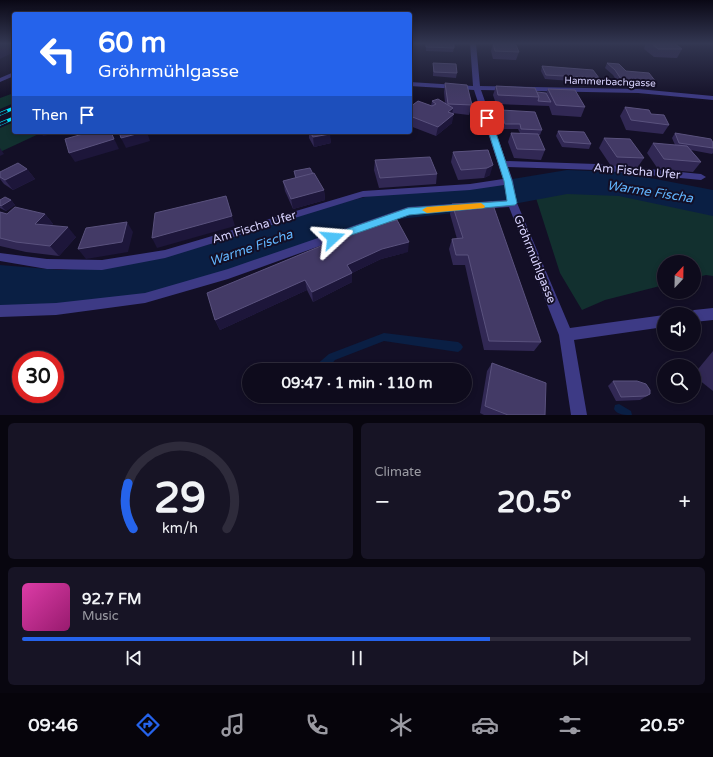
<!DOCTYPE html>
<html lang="en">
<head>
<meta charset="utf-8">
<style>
  body { margin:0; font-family:"Varela Round",sans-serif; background:#171425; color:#f1f3f6; height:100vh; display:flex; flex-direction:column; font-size:15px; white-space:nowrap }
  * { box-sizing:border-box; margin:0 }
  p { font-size:13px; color:#9b9ba3 }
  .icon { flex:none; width:22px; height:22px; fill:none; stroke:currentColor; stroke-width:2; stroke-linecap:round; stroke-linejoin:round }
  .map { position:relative; height:415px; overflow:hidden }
  .details { display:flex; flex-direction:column; gap:8px; padding:8px; background:#08060f; flex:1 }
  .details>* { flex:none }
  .guide { position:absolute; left:12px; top:12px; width:400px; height:122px; border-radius:4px; box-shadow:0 2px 6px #0003,0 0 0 1px #2e2b3b; background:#2563eb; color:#fff; overflow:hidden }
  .needle { width:26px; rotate:22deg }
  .tools { position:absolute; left:657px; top:255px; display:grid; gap:8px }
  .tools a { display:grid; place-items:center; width:44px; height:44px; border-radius:50%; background:#0e0b1c; box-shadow:0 2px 6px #0003,0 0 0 1px #2e2b3b; font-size:20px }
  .speed { position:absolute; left:12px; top:351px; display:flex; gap:8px; font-size:20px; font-weight:700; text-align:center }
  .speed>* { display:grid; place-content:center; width:52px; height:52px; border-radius:50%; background:#0e0b1c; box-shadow:0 2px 6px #0003,0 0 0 1px #2e2b3b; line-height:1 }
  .speed .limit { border:6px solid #d22; background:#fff; color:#111 }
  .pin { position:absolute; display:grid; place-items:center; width:34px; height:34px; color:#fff; margin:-17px; border-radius:8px; box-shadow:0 2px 6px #0006 }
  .me { position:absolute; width:44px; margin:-22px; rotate:71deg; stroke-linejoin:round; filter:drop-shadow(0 0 3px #0008) }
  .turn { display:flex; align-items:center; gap:14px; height:84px; padding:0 20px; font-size:18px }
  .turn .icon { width:52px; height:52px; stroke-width:2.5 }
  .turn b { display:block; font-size:28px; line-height:34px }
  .then { display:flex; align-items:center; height:38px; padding:0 20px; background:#0003; gap:8px; font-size:15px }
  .big { font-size:30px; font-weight:800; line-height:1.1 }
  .details .widget { flex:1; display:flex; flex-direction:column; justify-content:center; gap:6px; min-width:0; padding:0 14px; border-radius:6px; background:#171425 }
  .details .dial { align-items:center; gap:0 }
  .dial svg { height:104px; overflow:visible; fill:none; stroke:#2e2b3b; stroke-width:7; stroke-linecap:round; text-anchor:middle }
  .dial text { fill:#f1f3f6; stroke:none }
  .song { display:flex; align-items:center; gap:12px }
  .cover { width:48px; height:48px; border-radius:6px; background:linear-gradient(135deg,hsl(320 70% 55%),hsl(320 70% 35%)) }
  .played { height:4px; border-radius:2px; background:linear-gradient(90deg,#2563eb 70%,#2e2b3b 70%) }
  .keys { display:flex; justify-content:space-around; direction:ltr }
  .heat { display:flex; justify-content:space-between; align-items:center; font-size:22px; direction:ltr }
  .details .tiles { flex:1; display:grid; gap:8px; grid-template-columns:1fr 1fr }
  .widget:last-child { grid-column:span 2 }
  .trip { position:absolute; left:242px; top:363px; width:230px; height:40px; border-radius:20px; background:#0e0b1c; box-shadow:0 2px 6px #0003,0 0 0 1px #2e2b3b; font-weight:800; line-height:40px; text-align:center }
  .tabs { display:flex; height:64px; justify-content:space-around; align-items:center; background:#06040b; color:#9b9ba3 }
  .tabs .icon { width:28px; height:28px }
  .tabs .selected { color:#2563eb }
  .tabs b { font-size:18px; color:#f1f3f6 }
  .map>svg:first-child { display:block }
  .green { fill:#12302f }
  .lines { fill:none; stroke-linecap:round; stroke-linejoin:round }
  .stream { fill:#0a1f44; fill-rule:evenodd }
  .river { fill:#0a1f44; fill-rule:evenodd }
  .minor { fill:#3d3a85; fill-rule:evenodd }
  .rail-casing { stroke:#00e5ff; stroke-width:3.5 }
  .rail { stroke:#130f26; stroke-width:2.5; stroke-dasharray:8; stroke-linecap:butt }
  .wall { fill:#312854 }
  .shaded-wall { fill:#1d163a }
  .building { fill:#433a66; stroke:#5a527e }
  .route { fill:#4fc3f7; stroke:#337fa1 }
  .slow { fill:#f59e0b }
  .labels { text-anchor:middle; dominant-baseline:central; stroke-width:4; stroke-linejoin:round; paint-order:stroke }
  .far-street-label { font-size:10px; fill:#d9d4ff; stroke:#130f26 }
  .street-label { font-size:12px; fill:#d9d4ff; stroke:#130f26 }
  .water-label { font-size:13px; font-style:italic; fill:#62b6ff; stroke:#130f26 }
</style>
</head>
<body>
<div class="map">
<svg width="713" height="415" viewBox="0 0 713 415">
  <rect width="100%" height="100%" fill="#130f26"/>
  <g class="green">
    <polygon points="14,93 14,103 0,109 0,98"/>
    <polygon points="14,122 14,132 43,132 0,152 0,128"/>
    <polygon points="568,189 618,192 713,214 713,276 706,275 694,278 694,262 664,262 664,285 605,300 582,310 560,273 536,198"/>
  </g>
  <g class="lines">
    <g class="stream">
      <path d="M627,43h16c-4,2 -12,2 -16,0z"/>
      <polygon points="701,43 713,43 713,45"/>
      <polygon points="384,333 458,342 461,344 463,347 461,350 458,352 384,341 335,360 326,370 314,370 315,366 329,354"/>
      <path d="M619,404l12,7 1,4c-7,0 -15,0 -18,-6l1,-4z"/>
    </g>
    <polygon class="river" points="567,170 619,172 713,190 713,216 619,196 567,194 482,210 381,221 360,226 223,276 154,297 113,306 60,310 0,305 0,265 60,270 113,266 154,259 207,245 337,204 381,193 482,184"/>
    <g class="minor">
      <polygon points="470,43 476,43 480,86 638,89 713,96 713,100 638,93 481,90 506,161 596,164 701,174 706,177 701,180 596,170 508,167 513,181 517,203 570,328 664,315 664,327 574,340 587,415 571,415 559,335 509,207 409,214 228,279 145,303 56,315 0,317 0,305 56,303 145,293 228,269 408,207 507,200 504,185 470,190 363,197 165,258 102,270 47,269 0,261 0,253 47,259 102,260 165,250 363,191 470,184 503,179 474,90 410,86 410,82 473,86"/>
      <polygon points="14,72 14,76 0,82 0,78"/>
      <polygon points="713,308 713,320 694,322 694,314 688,314 694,310"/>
    </g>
    <g class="rail-casing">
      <g id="rail">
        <polyline points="0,114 14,108"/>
        <polyline points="0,124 14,118"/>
      </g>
    </g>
    <use href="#rail" class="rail"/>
  </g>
  <g class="wall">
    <polygon points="426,43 454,43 454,48 453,52 426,51"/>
    <polygon points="493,43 509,43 510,44 519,52 516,60 493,59 491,51"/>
    <polygon points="646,43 674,43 682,49 677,58 654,57 644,49"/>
    <polygon points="433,63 457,73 456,78 433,76"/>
    <polygon points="607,63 626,71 656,82 654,86 618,83 613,75 605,68"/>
    <polygon points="542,66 599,78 596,83 545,79 541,71"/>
    <polygon points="445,83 472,105 469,115 452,113 452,123 436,136 410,126 410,107 431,106 432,101 445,103 444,92"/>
    <polygon points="496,86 537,92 546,93 548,89 585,107 581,117 552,115 549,106 496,104 493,95"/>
    <polygon points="625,107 651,114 669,125 663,134 626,130 620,116"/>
    <polygon points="501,110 542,130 540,135 538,135 545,150 541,160 514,158 508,142 511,133 520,133 518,129 503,129 499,115"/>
    <polygon points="558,131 591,144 589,149 562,147 556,136"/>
    <polygon points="309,132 329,132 331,143 314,147 309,138"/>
    <polygon points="675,133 713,143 713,153 712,154 691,150 701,162 693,172 658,169 647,153 653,143 675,145 672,138"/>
    <polygon points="604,138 644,158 637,168 611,166 599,148"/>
    <polygon points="488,150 490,175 484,178 458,180 451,162 453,152"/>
    <polygon points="375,160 437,174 436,184 379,188 374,170"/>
    <polygon points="27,169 35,179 13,190 4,184 0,179 0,172"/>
    <polygon points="294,171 313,174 324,190 325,200 293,209 285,191 283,181 295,178"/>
    <polygon points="0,200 11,200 15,205 6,211 0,208"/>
    <polygon points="452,204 541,342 534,351 484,350 465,265 453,265 449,249 452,239 457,239 450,214"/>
    <polygon points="0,212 7,214 45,214 53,224 51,225 76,237 59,256 26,252 0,246"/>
    <polygon points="408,252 381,259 352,273 352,282 313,302 307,290 220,330 215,320 207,293"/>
    <polygon points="713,351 713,391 694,376 694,374"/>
    <polygon points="492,363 545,415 484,415 480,413 487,371"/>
    <polygon points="613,381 650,394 640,400 616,401 608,386"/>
  </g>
  <g class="shaded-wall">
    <polygon points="2,43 14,43 14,52 0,59 0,44"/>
    <polygon points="453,108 452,115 454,114 452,123 436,136 438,127 448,112"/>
    <polygon points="41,132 58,132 58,133 43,136"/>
    <polygon points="111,132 119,149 75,162 69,153"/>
    <polygon points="144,132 147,132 150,141 126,148 121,138"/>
    <polygon points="330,134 331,143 314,147 313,137"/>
    <polygon points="0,148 4,154 0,156"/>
    <polygon points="493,165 490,175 484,178 487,168"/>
    <polygon points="27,169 35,179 13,190 5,180"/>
    <polygon points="324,190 325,200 293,209 291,199"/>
    <polygon points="226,196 235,226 157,248 152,238"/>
    <polygon points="11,200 15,205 6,211 1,206"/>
    <polygon points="45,214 53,224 43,234 35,224"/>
    <polygon points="127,222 133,232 128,252 86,259 78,249"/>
    <polygon points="68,227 76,237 59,256 50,246"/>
    <polygon points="409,242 408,252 381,259 352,273 352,282 313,302 312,292 347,265 382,249"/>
    <polygon points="305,280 307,290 220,330 215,320"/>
  </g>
  <g class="building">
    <polygon points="426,43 454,43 454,48 426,47"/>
    <polygon points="493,43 509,43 510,44 516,45 519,52 495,51"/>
    <polygon points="651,43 674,43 682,49 658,49"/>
    <polygon points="433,63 456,64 457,73 434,72"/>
    <polygon points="607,63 619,64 626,71 649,73 656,82 621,79 615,70"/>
    <polygon points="542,66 593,70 599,78 546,75"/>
    <polygon points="445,83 467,85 472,105 448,104"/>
    <polygon points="496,86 535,88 539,97 498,95"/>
    <polygon points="548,89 575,90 585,107 556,105"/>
    <polygon points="537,92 546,93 551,102 538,101 539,97"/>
    <polygon points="438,99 453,108 448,112 454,114 438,127 410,116 410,107 418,101 432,106 436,104 432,101"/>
    <polygon points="625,107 649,110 651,114 664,115 669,125 631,120"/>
    <polygon points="501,110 535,112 542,130 521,129 520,124 505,124"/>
    <polygon points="558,131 584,132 591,144 564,142"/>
    <polygon points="90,132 111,132 114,139 69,153 65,139"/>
    <polygon points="119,132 144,132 121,138"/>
    <polygon points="310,132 329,132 330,134 313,137"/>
    <polygon points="511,133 538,134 545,150 517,149"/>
    <polygon points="675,133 711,139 713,143 713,148 679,143"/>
    <polygon points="604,138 630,139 644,158 617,157"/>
    <polygon points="653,143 687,146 701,162 664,159"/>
    <polygon points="488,150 493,165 487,168 461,170 453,152"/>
    <polygon points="430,157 437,174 380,178 375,160"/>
    <polygon points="18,163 27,169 5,180 0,177 0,172"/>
    <polygon points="310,168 313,174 296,178 294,171"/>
    <polygon points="314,173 324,190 291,199 283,181"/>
    <polygon points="226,196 232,216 152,238 155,213"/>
    <polygon points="5,197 11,200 1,206 0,205 0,200"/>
    <polygon points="492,202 541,342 489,341 468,255 456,255 452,239 463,238 452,204"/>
    <polygon points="15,207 45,214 35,224 68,227 50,246 16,242 0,238 0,212 7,214"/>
    <polygon points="397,220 409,242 382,249 347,265 352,273 312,292 305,280 215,320 207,293 367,227"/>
    <polygon points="127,222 122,242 78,249 86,228"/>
    <polygon points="492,363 546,383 545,415 508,415 485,406"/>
    <polygon points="613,381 637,381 646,384 650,390 650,394 646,396 621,397"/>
  </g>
  <linearGradient id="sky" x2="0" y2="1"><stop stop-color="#0a0815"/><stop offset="0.43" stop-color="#333752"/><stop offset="1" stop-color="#333752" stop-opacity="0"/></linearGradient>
  <rect width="713" height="101" fill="url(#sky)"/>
  <polygon class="route" points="487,116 491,118 512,181 517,203 515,205 409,215 337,240 330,240 328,238 330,235 408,208 507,201 504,181 484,118"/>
  <polygon class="slow" points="481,203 485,206 484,208 427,213 422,210 427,207"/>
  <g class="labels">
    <g class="far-street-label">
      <text transform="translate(610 82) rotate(2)">Hammerbachgasse</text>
    </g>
    <g class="street-label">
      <text transform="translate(637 171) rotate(5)">Am Fischa Ufer</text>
      <text transform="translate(254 227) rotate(-17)">Am Fischa Ufer</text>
      <text transform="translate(535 259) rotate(68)">Gröhrmühlgasse</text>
    </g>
    <g class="water-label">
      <text transform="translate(650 192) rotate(9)">Warme Fischa</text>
      <text transform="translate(251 248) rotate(-19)">Warme Fischa</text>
    </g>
  </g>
</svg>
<div class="tools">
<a><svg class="needle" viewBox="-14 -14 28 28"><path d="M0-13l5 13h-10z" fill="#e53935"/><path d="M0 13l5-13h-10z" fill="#9b9ba3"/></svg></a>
<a><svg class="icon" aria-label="sound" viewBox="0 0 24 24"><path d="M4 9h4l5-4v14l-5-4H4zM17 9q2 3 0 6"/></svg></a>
<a><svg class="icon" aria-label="search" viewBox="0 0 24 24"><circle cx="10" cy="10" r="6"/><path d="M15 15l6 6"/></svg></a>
</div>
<div class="speed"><div class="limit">30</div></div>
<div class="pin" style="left:487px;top:118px;background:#d93025"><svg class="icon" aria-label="arrive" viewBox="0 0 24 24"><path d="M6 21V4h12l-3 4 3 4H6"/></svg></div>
<svg class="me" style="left:333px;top:238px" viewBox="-20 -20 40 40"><path d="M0-17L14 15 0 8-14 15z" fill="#4fc3f7" stroke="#fff" stroke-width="4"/></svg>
<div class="trip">09:47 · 1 min · 110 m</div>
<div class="guide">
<div class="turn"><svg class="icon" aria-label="left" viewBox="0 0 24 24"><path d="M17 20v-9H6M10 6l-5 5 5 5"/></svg><div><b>60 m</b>Gröhrmühlgasse</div></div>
<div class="then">Then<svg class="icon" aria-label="arrive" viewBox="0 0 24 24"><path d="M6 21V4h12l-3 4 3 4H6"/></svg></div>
</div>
</div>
<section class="details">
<div class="tiles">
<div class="widget dial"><svg viewBox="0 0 100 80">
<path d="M14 69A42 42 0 1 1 86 69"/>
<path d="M14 69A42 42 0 0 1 10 34" stroke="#2563eb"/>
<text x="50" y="56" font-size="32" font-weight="700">29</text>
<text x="50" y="72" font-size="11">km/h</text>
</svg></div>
<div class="widget"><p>Climate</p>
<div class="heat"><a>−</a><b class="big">20.5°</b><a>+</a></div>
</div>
<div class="widget">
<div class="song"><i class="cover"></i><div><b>92.7 FM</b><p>Music</p></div></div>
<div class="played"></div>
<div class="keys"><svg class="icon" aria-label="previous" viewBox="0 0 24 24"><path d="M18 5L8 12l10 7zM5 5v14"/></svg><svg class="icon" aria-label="pause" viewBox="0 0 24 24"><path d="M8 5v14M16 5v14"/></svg><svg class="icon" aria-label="next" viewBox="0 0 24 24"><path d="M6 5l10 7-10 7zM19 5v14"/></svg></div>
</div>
</div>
</section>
<nav class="tabs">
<b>09:46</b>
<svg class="icon selected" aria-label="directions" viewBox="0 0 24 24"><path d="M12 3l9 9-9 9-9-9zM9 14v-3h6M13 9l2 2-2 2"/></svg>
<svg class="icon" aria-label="music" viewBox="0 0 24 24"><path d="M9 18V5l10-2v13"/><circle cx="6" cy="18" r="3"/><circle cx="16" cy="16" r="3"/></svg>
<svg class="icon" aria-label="phone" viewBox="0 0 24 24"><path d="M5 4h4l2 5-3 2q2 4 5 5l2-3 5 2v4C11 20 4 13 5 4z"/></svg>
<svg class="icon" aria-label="climate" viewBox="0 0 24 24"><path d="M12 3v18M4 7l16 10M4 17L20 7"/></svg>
<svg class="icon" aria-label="car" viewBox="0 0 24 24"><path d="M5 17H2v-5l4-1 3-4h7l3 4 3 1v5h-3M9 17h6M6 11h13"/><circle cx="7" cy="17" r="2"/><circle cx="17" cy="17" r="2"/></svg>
<svg class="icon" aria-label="filters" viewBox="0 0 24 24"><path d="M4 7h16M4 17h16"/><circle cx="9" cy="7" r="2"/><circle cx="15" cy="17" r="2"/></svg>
<b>20.5°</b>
</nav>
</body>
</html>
